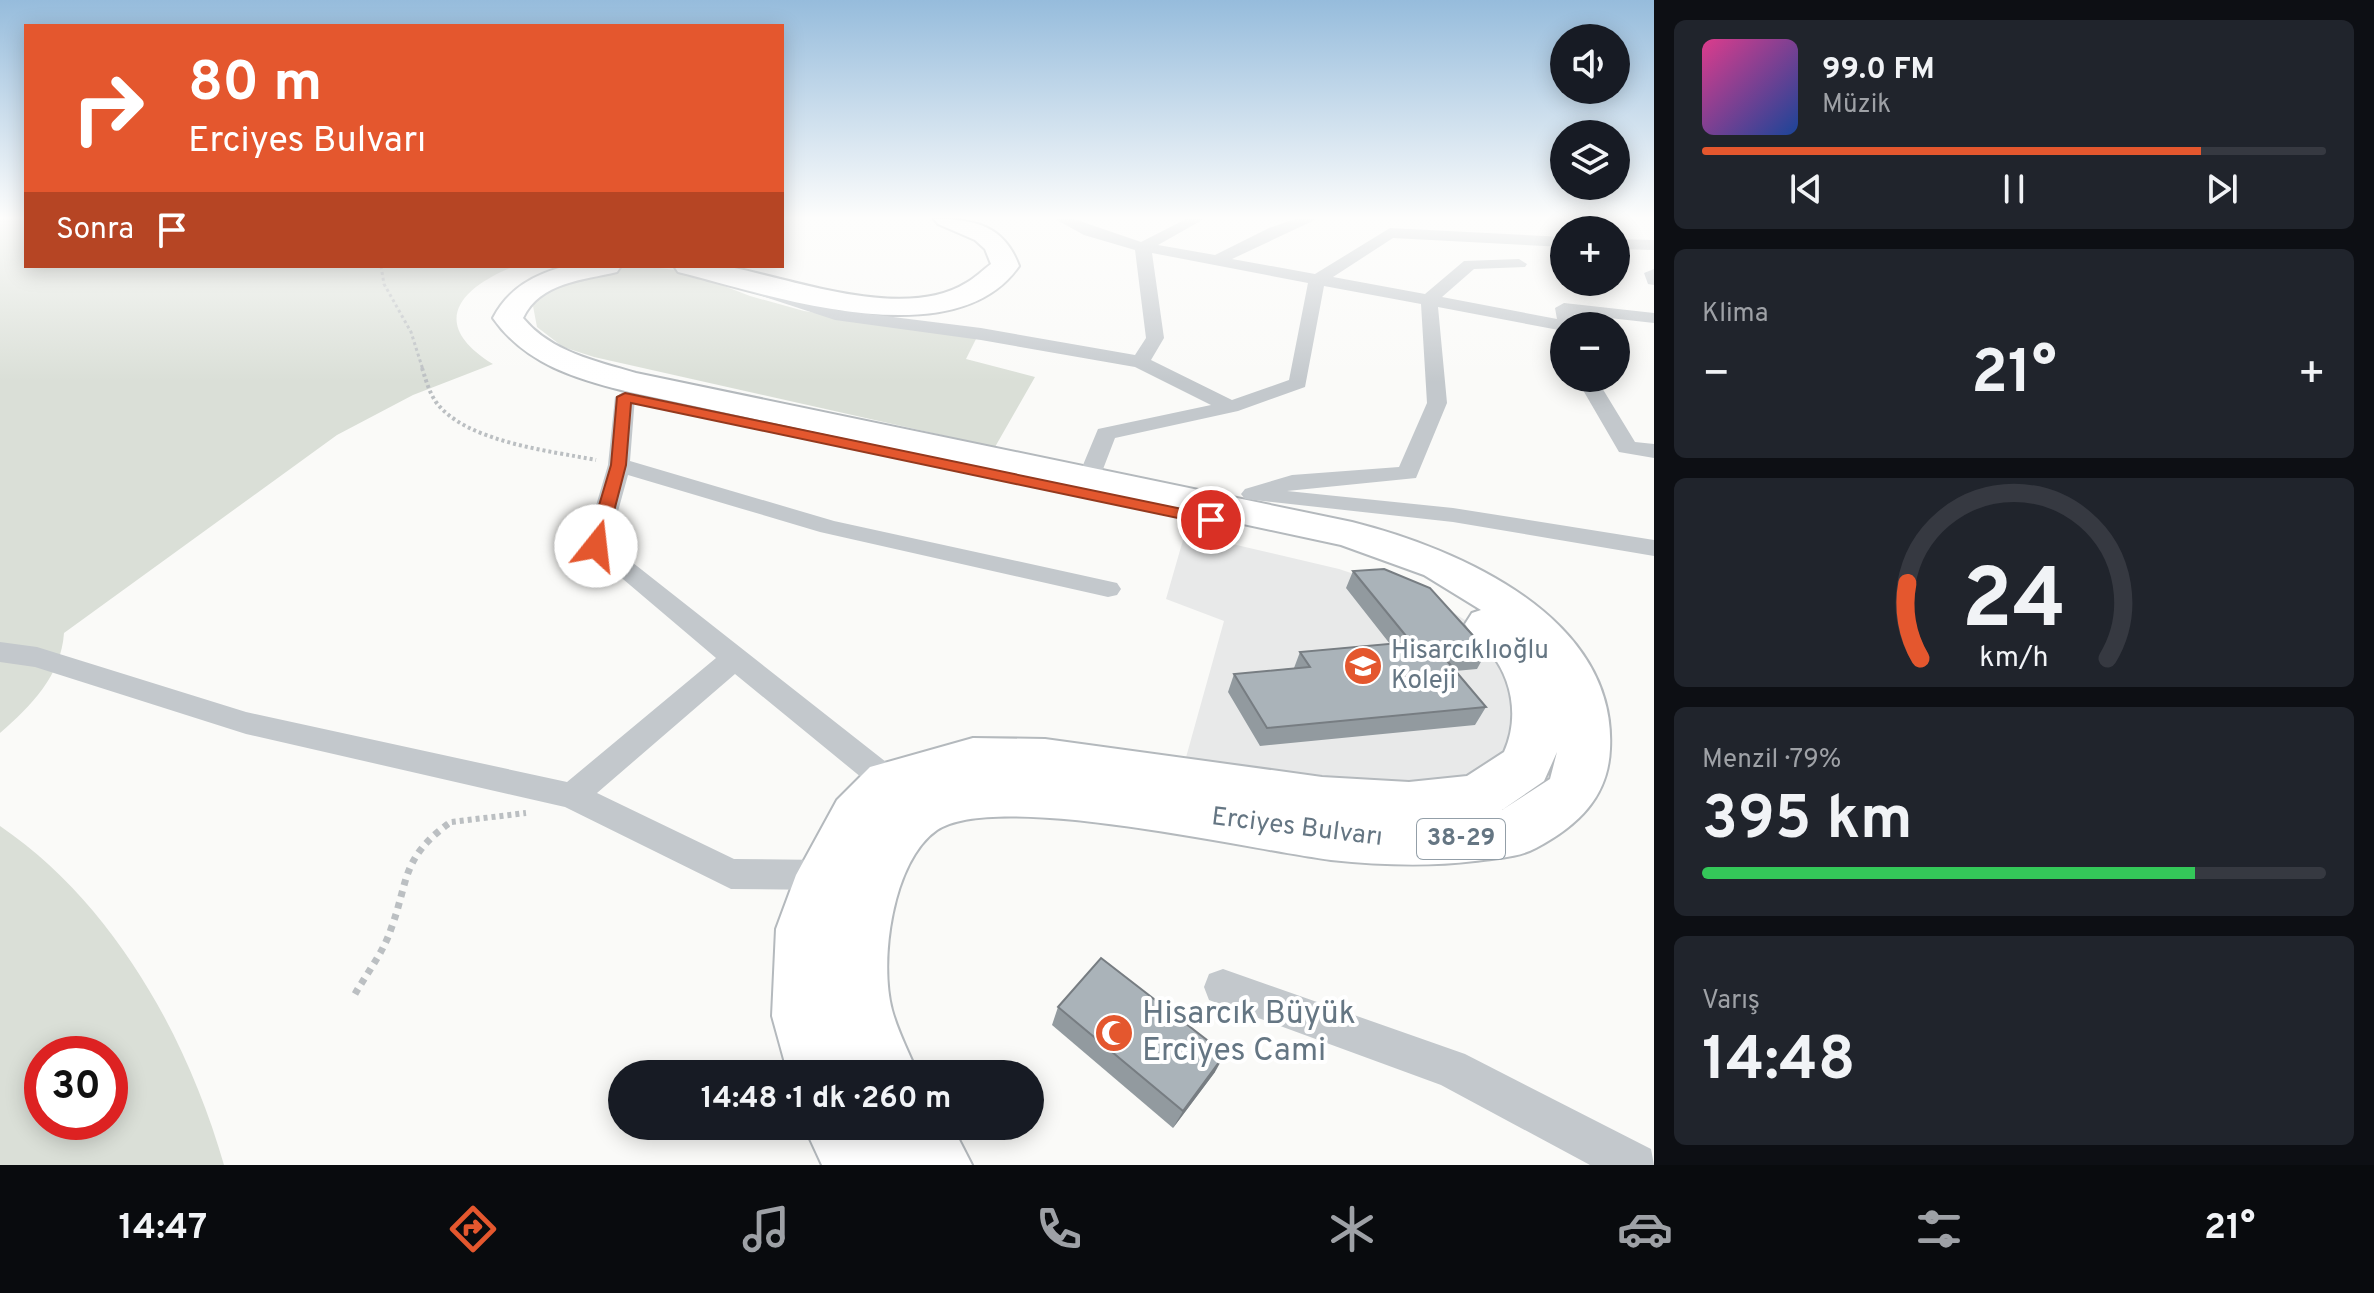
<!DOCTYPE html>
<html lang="tr">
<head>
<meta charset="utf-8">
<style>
  body { margin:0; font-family:Overpass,sans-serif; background:#20242c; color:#f1f3f6; height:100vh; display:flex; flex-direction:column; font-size:30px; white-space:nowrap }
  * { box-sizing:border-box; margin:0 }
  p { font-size:26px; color:#9ea1a6 }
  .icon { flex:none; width:44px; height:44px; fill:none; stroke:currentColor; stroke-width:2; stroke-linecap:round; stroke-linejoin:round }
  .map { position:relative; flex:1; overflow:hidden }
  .drawer { display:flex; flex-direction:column; gap:20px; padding:20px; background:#0d0f14; width:720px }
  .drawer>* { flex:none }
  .top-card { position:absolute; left:24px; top:24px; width:760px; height:244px; border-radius:0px; box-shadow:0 4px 20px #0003; background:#e4572e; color:#fff; overflow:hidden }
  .tools { position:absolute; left:1550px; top:24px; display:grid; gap:16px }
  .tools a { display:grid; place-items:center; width:80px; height:80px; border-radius:50%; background:#171b24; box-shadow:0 4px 20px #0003; font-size:40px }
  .speed { position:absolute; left:24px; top:1036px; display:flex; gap:16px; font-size:40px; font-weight:700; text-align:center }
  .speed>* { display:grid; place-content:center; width:104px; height:104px; border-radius:50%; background:#171b24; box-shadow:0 4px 20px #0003; line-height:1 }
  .speed .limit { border:12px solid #d22; background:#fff; color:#111 }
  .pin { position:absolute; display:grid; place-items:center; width:68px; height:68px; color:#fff; margin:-34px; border:4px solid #fff; border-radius:50%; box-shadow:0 2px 8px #0007 }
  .me { position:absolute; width:88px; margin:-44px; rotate:16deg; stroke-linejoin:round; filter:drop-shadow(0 0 6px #0008) }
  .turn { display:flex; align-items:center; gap:28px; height:168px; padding:0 32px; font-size:36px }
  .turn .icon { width:104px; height:104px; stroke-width:2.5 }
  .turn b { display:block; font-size:56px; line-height:68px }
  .then { display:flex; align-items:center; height:76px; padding:0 32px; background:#0003; gap:16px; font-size:30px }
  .big { font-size:60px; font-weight:700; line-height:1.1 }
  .drawer .widget { flex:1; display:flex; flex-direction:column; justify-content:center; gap:12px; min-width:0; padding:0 28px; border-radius:12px; background:#20242c }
  .drawer .dial { align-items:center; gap:0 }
  .dial svg { height:208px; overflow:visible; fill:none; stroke:#363941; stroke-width:7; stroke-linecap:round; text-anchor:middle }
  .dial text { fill:#f1f3f6; stroke:none }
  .song { display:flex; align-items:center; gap:24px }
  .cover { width:96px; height:96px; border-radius:12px; background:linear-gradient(135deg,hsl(330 70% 55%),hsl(220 70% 35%)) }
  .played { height:8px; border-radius:4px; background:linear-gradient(90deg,#e4572e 80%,#363941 80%) }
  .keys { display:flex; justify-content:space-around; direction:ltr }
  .heat { display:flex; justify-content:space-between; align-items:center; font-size:44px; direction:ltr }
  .charge { height:12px; border-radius:6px; background:linear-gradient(90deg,#34c759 79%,#363941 0) }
  .trip { position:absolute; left:608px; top:1060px; width:436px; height:80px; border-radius:40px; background:#171b24; box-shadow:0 4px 20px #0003; font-weight:700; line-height:80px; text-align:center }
  .tab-bar { display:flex; height:128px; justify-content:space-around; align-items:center; background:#090b0e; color:#9ea1a6 }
  .tab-bar .icon { width:56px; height:56px }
  .tab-bar .on { color:#e4572e }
  .tab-bar b { font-size:36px; color:#f1f3f6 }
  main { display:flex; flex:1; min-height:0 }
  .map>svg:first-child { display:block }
  .built { fill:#e8e9e9 }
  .green { fill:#dadfd7; fill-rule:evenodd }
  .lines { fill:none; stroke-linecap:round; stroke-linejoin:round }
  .highway-casing { stroke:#b4b9bd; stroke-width:4 }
  .path-far3 { stroke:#bbbfc2; stroke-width:3; stroke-dasharray:3 3; stroke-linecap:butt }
  .path-far2 { stroke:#bbbfc2; stroke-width:4; stroke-dasharray:3 3; stroke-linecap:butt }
  .path-far1 { stroke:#bbbfc2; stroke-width:6; stroke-dasharray:4 4; stroke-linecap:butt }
  .path { stroke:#bbbfc2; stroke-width:7; stroke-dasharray:6 6; stroke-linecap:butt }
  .street { fill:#c3c8cc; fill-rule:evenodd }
  .highway { fill:#fff; fill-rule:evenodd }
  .wall { fill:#929a9f }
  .shaded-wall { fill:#777d82 }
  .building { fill:#aab3b9; stroke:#777d82; stroke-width:2 }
  .route { fill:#e4572e; stroke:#94391e; stroke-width:2 }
  .labels { text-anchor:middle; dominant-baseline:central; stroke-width:8; stroke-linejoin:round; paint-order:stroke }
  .shield { fill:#fff; stroke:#939fa8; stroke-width:2 }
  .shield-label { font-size:24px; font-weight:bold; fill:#657683 }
  .poi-label { font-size:26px; fill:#657683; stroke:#fff; text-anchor:start }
  .street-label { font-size:26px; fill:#657683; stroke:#fff }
  .near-poi-label { font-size:32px; fill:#657683; stroke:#fff; text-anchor:start }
</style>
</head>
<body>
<main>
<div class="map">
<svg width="1654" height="1165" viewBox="0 0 1654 1165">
  <rect width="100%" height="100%" fill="#fafaf8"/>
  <polygon class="built" points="1185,533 1339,569 1433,600 1473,625 1522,676 1506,771 1387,789 1185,761 1224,621 1166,599"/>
  <g class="green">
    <path d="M0,219h26v47h489c-56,22 -87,58 -22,98l-80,31 -76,40 -273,198c-3,43 -33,73 -64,100z"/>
    <path d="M641,266l44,5 65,25 54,15 173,26 -11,22 69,18 -40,70 -401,-90 -31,-10 -26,-20 -4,-21c12,-26 80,-39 108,-40z"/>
    <path d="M0,826c113,77 187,210 224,339h-224zM42,1054h68v68h-68z"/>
  </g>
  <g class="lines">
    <g class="highway-casing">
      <g id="highway">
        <path d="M934,219c40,0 70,6 85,47 -65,94 -252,28 -341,6l-4,-6c18,0 38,-3 56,1 65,13 175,54 236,16 9,-5 17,-13 25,-19l-6,-15 -10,-9 -37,-16z"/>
        <path d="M566,266h55l-4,6c-33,8 -77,10 -94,46 28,34 73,43 113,55l716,149c107,27 265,95 258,227 -2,49 -33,77 -74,99 -18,10 -41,10 -61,13 -48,6 -96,4 -144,-1 -80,-10 -334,-70 -394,-30 -45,31 -58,132 -45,180 6,22 17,43 26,64h-130l-16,-58 4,-87 20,-54 41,-75 33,-33 103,-29 72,1 277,38 87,5 58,-6 37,-24c15,-33 9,-72 -14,-100 -8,-10 -18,-17 -25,-28l7,-11 9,-3 -57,-35 -83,-30 -712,-153c-53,-13 -104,-28 -136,-74 16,-30 40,-43 73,-52zM1557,752l-7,27 -48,31 42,-29z"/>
        <polygon points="804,1126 952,1126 972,1165 822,1165"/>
      </g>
    </g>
    <polyline class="path-far3" points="381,266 384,284 411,332 423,370"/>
    <path class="path-far2" d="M422,368c4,12 7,24 14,34 29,40 115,49 160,58"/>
    <polyline class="path-far1" points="445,826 451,822 526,813"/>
    <path class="path" d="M355,994c12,-21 29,-43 36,-65 18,-49 10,-70 57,-105"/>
    <g class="street">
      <path d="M1055,219h19l67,23 45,-23h18l-46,26 57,10 54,-27 26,-9h22l-85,40 83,15 75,-46 174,9v10l-171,-9 -60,39 92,17 39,-33 55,-2 8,5 -2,3 -51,2 -32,28 115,22 -2,-11 9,-5 90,10v10l-80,-9 3,12h-13v5l-126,-24 9,96 -31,75 -129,13 166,17 201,32v16l-201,-34 -208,-23 -4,-5 4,-5 47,-14 107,-8 28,-64 -6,-99 -97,-18 -19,101 -67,24 -123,27 -15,39 -11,7 -11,-7 20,-48 113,-24 -76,-38 -154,-27 -146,-20 -97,-32 8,-5 91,27 144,18 154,27 11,-17 -11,-88 -51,-15zM1152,253l156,30 -19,97 -57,20 -81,-40 13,-22z"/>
      <polygon points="1616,239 1654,240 1654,250 1616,249"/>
      <polygon points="1654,269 1654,285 1648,284 1644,273"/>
      <polygon points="1576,378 1596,378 1635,442 1654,444 1654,458 1619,452"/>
      <polygon points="625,391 635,397 630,461 834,521 1108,581 1117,583 1121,589 1117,595 1108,597 820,532 628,475 609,544 900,773 905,782 900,791 889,795 878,791 735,674 597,793 734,859 826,860 838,864 844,875 838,886 826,890 731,889 565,807 246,734 35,667 0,662 0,642 37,647 246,712 567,782 716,658 584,546 608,465 615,397"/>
      <polygon points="1223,969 1465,1054 1651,1149 1654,1165 1590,1165 1441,1085 1209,1000 1204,987 1209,974"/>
    </g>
    <use href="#highway" class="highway"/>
  </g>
  <g class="wall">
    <polygon points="1353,571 1487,651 1477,669 1455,671 1486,707 1475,725 1260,746 1228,692 1234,674 1294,668 1300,652 1390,644 1346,588"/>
    <polygon points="1058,1007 1215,1072 1173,1128 1052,1025"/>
  </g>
  <polygon class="shaded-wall" points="1225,1054 1215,1072 1173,1128 1183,1111"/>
  <g class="building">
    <polygon points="1384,569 1430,588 1487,651 1442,655 1486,707 1267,728 1234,674 1310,667 1300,652 1411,642 1353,571"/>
    <polygon points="1101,958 1225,1054 1183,1111 1058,1007"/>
  </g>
  <linearGradient id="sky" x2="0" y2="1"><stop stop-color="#96bcdc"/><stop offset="0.57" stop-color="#fdfdfc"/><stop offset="1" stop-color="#fdfdfc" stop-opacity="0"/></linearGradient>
  <rect width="1654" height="382" fill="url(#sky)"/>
  <polygon class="route" points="625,393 1211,515 1219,520 1211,525 631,403 626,465 605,546 596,551 587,546 611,465 617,397"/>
  <defs>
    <g id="school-disc" transform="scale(2)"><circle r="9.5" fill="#e4572e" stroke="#fff"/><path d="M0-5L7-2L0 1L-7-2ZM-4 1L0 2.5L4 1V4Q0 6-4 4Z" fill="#fff"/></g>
    <g id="mosque-disc" transform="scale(2)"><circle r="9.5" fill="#e4572e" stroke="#fff"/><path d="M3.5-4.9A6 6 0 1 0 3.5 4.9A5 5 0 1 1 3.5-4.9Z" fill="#fff"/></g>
  </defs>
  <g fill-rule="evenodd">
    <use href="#school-disc" x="1363" y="666"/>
    <use href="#mosque-disc" x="1114" y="1033"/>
  </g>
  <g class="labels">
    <rect class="shield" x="1417" y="819" width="88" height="40" rx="6"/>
    <g class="shield-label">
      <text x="1461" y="839">38-29</text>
    </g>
    <g class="poi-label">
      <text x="1391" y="651">Hisarcıklıoğlu<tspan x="1391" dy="30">Koleji</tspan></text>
    </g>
    <g class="street-label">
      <text transform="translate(1297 828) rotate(7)">Erciyes Bulvarı</text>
    </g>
    <g class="near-poi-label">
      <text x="1142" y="1015">Hisarcık Büyük<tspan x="1142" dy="37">Erciyes Cami</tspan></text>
    </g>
  </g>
</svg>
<div class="tools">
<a><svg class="icon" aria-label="sound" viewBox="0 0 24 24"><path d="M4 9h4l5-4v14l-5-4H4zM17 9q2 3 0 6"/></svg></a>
<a><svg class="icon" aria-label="layers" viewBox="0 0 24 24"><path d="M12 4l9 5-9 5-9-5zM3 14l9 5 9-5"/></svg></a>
<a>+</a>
<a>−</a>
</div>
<div class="speed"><div class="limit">30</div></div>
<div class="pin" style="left:1211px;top:520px;background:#d93025"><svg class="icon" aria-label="arrive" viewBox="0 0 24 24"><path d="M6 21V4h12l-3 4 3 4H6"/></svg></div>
<svg class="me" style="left:596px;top:546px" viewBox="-20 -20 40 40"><circle r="19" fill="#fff"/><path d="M0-13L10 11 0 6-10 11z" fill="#e4572e"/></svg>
<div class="trip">14:48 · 1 dk · 260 m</div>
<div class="top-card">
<div class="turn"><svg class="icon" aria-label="right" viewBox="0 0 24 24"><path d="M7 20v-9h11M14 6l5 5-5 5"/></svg><div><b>80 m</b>Erciyes Bulvarı</div></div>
<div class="then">Sonra<svg class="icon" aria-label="arrive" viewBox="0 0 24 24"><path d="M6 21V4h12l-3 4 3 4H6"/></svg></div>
</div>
</div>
<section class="drawer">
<div class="widget">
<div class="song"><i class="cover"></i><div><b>99.0 FM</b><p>Müzik</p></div></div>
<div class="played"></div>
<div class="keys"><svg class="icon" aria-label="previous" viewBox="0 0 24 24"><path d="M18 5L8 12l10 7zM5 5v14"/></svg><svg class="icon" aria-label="pause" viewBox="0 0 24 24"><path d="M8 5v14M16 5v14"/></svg><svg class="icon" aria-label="next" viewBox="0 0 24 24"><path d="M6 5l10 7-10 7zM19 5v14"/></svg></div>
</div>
<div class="widget"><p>Klima</p>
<div class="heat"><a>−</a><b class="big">21°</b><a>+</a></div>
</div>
<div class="widget dial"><svg viewBox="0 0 100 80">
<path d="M14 69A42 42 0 1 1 86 69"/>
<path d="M14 69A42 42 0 0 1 9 40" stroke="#e4572e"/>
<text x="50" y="56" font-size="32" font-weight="700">24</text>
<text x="50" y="72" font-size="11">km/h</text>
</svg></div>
<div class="widget"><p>Menzil · 79%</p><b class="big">395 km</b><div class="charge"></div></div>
<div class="widget"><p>Varış</p><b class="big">14:48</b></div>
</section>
</main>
<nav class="tab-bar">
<b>14:47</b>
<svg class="icon on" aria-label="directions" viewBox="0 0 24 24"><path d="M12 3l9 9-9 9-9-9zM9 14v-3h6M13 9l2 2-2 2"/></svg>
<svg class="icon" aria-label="music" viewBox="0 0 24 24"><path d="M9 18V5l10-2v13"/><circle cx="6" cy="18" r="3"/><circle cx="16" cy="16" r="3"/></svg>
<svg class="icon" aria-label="phone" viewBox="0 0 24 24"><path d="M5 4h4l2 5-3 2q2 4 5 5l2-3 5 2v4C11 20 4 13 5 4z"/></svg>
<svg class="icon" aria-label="climate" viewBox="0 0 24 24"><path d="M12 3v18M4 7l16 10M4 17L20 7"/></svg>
<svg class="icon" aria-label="car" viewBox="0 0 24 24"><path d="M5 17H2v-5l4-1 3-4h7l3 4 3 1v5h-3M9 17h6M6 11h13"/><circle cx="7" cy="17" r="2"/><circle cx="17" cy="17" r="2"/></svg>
<svg class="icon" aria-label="filters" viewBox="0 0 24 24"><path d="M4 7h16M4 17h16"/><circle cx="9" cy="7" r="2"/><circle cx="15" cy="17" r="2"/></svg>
<b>21°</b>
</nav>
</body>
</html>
